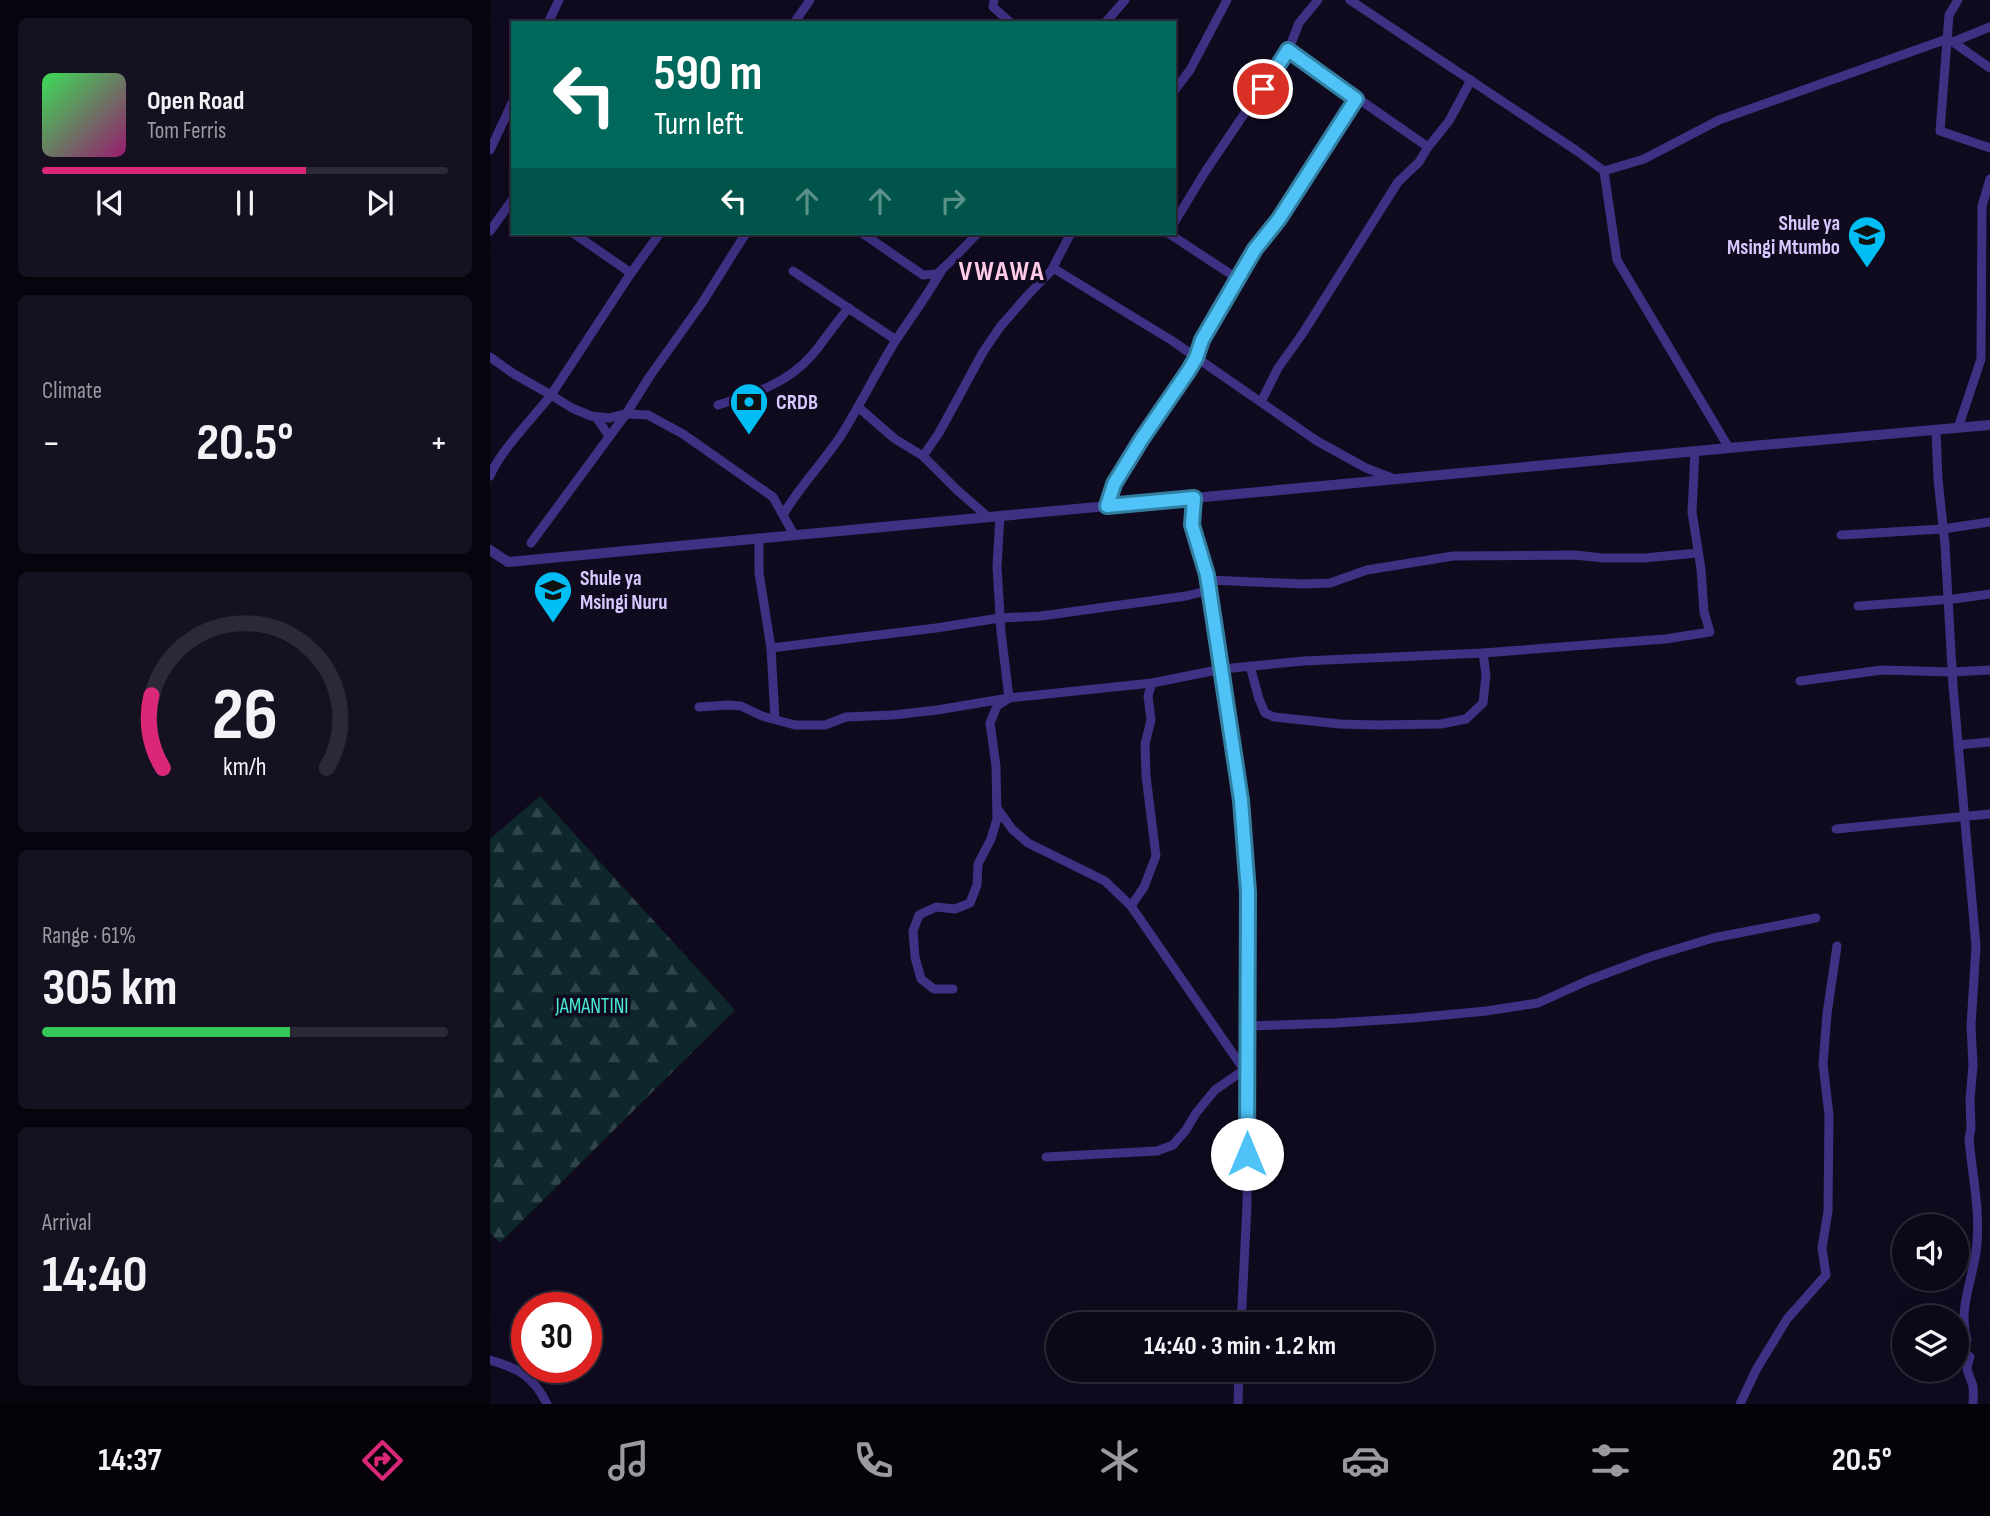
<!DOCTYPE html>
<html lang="en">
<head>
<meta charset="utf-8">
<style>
  body { margin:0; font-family:"Sofia Sans Condensed",sans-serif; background:#151120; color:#f1f3f6; height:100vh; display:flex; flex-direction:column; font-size:26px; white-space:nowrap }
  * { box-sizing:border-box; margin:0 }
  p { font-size:23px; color:#9a9aa1 }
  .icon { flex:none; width:38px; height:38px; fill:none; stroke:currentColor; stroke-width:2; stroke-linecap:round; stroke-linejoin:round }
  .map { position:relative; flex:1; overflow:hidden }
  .panel { display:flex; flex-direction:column; gap:18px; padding:18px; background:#07040d; width:490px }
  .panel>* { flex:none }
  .guide { position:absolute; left:21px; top:21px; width:665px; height:214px; border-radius:0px; box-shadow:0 7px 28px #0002,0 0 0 2px #2c2936; background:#00695c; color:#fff; overflow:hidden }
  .fabs { position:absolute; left:1402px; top:1214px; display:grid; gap:14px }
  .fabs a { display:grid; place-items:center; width:77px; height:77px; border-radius:50%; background:#0c0817; box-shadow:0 7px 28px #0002,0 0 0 2px #2c2936; font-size:35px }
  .speed { position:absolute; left:21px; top:1292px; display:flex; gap:14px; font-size:35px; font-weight:700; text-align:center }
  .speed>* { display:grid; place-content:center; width:91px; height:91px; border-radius:50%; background:#0c0817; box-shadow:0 7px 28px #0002,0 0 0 2px #2c2936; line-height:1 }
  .speed .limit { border:10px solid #d22; background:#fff; color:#111 }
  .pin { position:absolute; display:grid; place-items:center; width:60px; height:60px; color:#fff; margin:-30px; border:4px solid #fff; border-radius:50%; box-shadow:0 2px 7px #0007 }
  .me { position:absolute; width:77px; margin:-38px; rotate:0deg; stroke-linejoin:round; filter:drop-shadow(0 0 5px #0008) }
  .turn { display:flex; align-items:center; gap:24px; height:147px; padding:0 28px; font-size:32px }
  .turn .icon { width:91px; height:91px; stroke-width:2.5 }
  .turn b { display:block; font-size:49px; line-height:60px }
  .lanes { display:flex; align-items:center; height:66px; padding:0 28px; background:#0003; justify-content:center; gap:35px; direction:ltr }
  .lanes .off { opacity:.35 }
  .big { font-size:52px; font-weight:700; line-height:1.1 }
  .panel .card { flex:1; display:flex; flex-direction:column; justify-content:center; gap:10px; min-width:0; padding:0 24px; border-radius:10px; background:#151120 }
  .panel .dial { align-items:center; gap:0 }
  .dial svg { height:182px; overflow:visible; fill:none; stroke:#2c2936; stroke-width:7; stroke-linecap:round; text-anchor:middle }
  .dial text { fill:#f1f3f6; stroke:none }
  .song { display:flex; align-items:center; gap:21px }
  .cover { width:84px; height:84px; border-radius:10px; background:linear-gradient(135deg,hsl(130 70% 55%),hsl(320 70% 35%)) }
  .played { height:7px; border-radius:4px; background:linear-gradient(90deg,#db2777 65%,#2c2936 65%) }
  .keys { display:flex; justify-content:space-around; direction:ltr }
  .heat { display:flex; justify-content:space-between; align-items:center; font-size:38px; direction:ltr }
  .charge { height:10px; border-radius:5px; background:linear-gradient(90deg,#34c759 61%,#2c2936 0) }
  .trip { position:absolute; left:556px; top:1312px; width:388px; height:70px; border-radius:35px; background:#0c0817; box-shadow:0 7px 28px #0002,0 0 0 2px #2c2936; font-weight:700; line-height:70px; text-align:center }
  .tabs { display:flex; height:112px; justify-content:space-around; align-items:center; background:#050309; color:#9a9aa1 }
  .tabs .icon { width:49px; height:49px }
  .tabs .active { color:#db2777 }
  .tabs b { font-size:32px; color:#f1f3f6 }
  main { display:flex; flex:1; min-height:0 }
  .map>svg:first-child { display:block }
  .forest { fill:url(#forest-firs) }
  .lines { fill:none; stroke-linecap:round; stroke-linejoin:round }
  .minor { stroke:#3e3083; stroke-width:9 }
  .tertiary { stroke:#3e3083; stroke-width:10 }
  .route-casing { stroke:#337fa1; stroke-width:18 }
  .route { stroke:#4fc3f7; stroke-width:12 }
  .labels { text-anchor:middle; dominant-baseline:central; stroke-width:7; stroke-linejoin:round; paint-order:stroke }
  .poi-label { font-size:21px; font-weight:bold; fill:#d6c9ff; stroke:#100a1f; text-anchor:start }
  .park-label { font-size:21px; fill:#49ead6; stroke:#100a1f }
  .district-label { font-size:28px; font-weight:bold; letter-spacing:2px; fill:#ffcbe5; stroke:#100a1f }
</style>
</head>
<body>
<main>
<section class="panel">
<div class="card">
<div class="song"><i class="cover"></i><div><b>Open Road</b><p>Tom Ferris</p></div></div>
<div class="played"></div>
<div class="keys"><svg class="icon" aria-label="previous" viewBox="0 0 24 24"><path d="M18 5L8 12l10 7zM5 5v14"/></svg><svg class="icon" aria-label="pause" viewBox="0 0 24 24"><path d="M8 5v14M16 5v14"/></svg><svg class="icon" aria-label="next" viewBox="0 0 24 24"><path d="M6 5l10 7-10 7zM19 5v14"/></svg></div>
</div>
<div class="card"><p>Climate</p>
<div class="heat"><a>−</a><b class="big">20.5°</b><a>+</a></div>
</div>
<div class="card dial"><svg viewBox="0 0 100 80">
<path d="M14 69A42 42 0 1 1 86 69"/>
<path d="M14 69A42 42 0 0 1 9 37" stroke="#db2777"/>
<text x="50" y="56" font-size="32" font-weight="700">26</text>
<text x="50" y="72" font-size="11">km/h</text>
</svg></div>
<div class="card"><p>Range · 61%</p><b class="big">305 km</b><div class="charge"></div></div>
<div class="card"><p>Arrival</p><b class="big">14:40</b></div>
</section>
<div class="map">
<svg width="1500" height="1404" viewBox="0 0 1500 1404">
  <defs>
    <pattern id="forest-firs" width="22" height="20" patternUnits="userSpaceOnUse" patternTransform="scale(1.75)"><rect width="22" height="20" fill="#0d272a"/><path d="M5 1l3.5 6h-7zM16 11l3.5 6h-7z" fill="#30454a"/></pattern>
  </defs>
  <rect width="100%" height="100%" fill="#100a1f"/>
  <polygon class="forest" points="50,796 245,1010 10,1243 0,1233 0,839"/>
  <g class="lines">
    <g class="minor">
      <polyline points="504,0 503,7 521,23"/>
      <polyline points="860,0 1087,151 1114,171 1127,260 1239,448"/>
      <polyline points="1468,0 1459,15 1450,131 1500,148"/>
      <polyline points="58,23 69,0"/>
      <polyline points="304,23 320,0"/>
      <polyline points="615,23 635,0"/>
      <polyline points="1463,42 1500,68"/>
      <polyline points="798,50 938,147"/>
      <polyline points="684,91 700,70 737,0"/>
      <polyline points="0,150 23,101"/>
      <polyline points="1114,171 1154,159 1229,120 1457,39 1463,42 1500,27"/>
      <polyline points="684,223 715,172 800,46 809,23 828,0"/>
      <polyline points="0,231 23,199"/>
      <polyline points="372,233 433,275 447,274 461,261 488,233"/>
      <polyline points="678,233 748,279"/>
      <polyline points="563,268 681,340 827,441 876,468 902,478"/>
      <polyline points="303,271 406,340"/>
      <polyline points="141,273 170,233"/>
      <polyline points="0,357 24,374 61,395 141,273 83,233"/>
      <polyline points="771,402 788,368 813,333 908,182 929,162 938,147 959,121 981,80"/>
      <path d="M228,405c35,-11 69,-21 94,-50 13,-15 23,-32 37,-47"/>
      <polyline points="368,407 405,439 433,456 467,490 498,517"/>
      <polyline points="106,417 119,436"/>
      <polyline points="1468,428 1491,359 1492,206 1500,179"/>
      <path d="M1446,430l2,49 7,66 8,141 23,260 -5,80 2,39 -3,35 1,28 -2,11c3,34 11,70 8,104 -2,32 -20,65 -10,97l-4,3 2,10 5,4c-6,15 -1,15 3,29 1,6 0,11 0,18"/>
      <polyline points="433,456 449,433 493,352 510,327 537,296 561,271 581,233"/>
      <path d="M0,476c10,-25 43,-58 61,-81l21,13 19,8 18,2 17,-4 22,1 35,19 90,63 21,38"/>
      <polyline points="704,498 702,525 717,574 751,800 758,893 757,1206 751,1325"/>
      <polyline points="617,506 624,484 651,440 692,383 707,358 712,340 765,249 789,219 866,99"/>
      <path d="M293,515c16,-28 39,-51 57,-78 20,-31 36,-65 56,-97 16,-24 33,-47 47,-72"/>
      <polyline points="1351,535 1453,529 1500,522"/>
      <polyline points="269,538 269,573 281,648 285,719"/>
      <polyline points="41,543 136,414 160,376 212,303 256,233"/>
      <polyline points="718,580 813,584 840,583 877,570 963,556 1085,555 1113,558 1154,558 1208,553"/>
      <polyline points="1368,606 1464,599 1500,594"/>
      <polyline points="281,648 446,628 510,618 551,616 696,596 720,590"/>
      <polyline points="760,666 769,699 775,713 784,717 850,724 888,725 951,724 976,719 993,703 996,675 993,653"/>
      <polyline points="1310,681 1392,670 1462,672 1500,670"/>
      <polyline points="209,707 238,705 251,706 272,716 305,725 335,725 356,717 403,715 447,710 519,698 662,683 732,669 814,661 993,653 1175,639 1220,632 1214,612 1211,569 1202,512 1205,451"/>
      <polyline points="1468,745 1500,742"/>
      <polyline points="507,808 522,829 538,843 615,881 641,906 757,1074"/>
      <polyline points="1346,829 1500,814"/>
      <polyline points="641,906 654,887 666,856 656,776 655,744 661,720 658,696 662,683"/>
      <polyline points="463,989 444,989 431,979 425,957 423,931 429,915 446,907 465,909 480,903 487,885 488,864 501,839 507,819 506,766 500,723 507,706 519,698 511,632 507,567 510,516"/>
      <polyline points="758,1026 846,1023 924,1018 996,1011 1048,1003 1099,980 1160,957 1223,938 1326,918"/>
      <polyline points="556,1157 667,1151 683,1145 696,1130 706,1113 725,1090 754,1070"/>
      <path d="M0,1360c28,8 44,17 57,44"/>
      <polyline points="748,1404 749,1370"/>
      <polyline points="1250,1404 1266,1370 1297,1319 1336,1275 1332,1248 1338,1211 1339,1115 1333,1064 1337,1014 1347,946"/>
    </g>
    <polyline class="tertiary" points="0,550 18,562 1239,448 1500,425"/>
  </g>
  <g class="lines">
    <g class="route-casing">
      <polyline id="route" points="757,1154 758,892 751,800 717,575 702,525 704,498 617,506 624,484 651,440 699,370 706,358 712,340 765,249 789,219 866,99 798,50 773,89"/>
    </g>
    <use href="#route" class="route"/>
  </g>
  <defs>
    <g id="school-pin" transform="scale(2.0125)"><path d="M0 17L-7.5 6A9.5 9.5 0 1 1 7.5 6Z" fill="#00bdf4" stroke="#100a1f"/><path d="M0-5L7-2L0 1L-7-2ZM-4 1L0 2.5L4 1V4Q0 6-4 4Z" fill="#111"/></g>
    <g id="bank-pin" transform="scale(2.0125)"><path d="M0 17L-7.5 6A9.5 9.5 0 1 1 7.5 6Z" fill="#00bdf4" stroke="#100a1f"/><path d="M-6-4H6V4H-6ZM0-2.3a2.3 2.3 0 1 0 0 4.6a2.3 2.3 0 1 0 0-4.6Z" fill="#111"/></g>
  </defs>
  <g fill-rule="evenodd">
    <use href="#school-pin" x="1377" y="235"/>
    <use href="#bank-pin" x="259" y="402"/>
    <use href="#school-pin" x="63" y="590"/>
  </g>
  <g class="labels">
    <g class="poi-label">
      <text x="1350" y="223" text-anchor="end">Shule ya<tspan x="1350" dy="24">Msingi Mtumbo</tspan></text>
      <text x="286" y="402">CRDB</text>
      <text x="90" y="578">Shule ya<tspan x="90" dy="24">Msingi Nuru</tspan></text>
    </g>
    <g class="park-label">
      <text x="102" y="1006">JAMANTINI</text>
    </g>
    <g class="district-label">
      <text x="512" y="271">VWAWA</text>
    </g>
  </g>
</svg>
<div class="fabs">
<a><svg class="icon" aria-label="sound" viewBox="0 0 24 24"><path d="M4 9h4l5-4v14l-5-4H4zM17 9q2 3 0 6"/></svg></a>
<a><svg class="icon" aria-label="layers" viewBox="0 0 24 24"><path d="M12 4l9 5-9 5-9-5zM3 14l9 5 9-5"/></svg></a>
</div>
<div class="speed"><div class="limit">30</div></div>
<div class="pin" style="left:773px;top:89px;background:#d93025"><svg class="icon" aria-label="arrive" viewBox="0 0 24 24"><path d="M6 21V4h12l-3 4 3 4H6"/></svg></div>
<svg class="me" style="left:757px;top:1154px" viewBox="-20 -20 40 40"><circle r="19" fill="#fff"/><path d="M0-13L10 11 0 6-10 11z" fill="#4fc3f7"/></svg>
<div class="trip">14:40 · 3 min · 1.2 km</div>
<div class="guide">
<div class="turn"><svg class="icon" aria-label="left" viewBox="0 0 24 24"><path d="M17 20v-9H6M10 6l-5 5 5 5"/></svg><div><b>590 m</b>Turn left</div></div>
<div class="lanes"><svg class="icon" aria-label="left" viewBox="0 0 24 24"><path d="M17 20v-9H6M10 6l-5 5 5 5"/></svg><svg class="icon off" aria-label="ahead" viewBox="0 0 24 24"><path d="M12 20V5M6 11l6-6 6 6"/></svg><svg class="icon off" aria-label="ahead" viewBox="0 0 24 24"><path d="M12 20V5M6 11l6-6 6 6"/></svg><svg class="icon off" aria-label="right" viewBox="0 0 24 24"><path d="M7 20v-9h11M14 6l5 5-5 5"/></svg></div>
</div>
</div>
</main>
<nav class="tabs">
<b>14:37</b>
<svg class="icon active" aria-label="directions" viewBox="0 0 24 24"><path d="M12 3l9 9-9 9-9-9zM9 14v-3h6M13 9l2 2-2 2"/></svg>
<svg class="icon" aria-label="music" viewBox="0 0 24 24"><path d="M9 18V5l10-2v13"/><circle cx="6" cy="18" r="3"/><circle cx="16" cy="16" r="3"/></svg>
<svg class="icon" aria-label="phone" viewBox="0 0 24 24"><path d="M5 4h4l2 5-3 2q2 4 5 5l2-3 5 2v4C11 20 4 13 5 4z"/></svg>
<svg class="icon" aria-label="climate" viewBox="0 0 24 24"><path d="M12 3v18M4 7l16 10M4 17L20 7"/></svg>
<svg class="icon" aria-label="car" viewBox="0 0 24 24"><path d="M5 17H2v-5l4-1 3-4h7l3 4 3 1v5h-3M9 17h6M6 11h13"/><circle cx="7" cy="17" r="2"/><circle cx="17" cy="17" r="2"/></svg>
<svg class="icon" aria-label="filters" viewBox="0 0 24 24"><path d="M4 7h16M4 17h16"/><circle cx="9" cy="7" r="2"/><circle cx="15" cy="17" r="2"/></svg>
<b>20.5°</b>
</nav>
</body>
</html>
